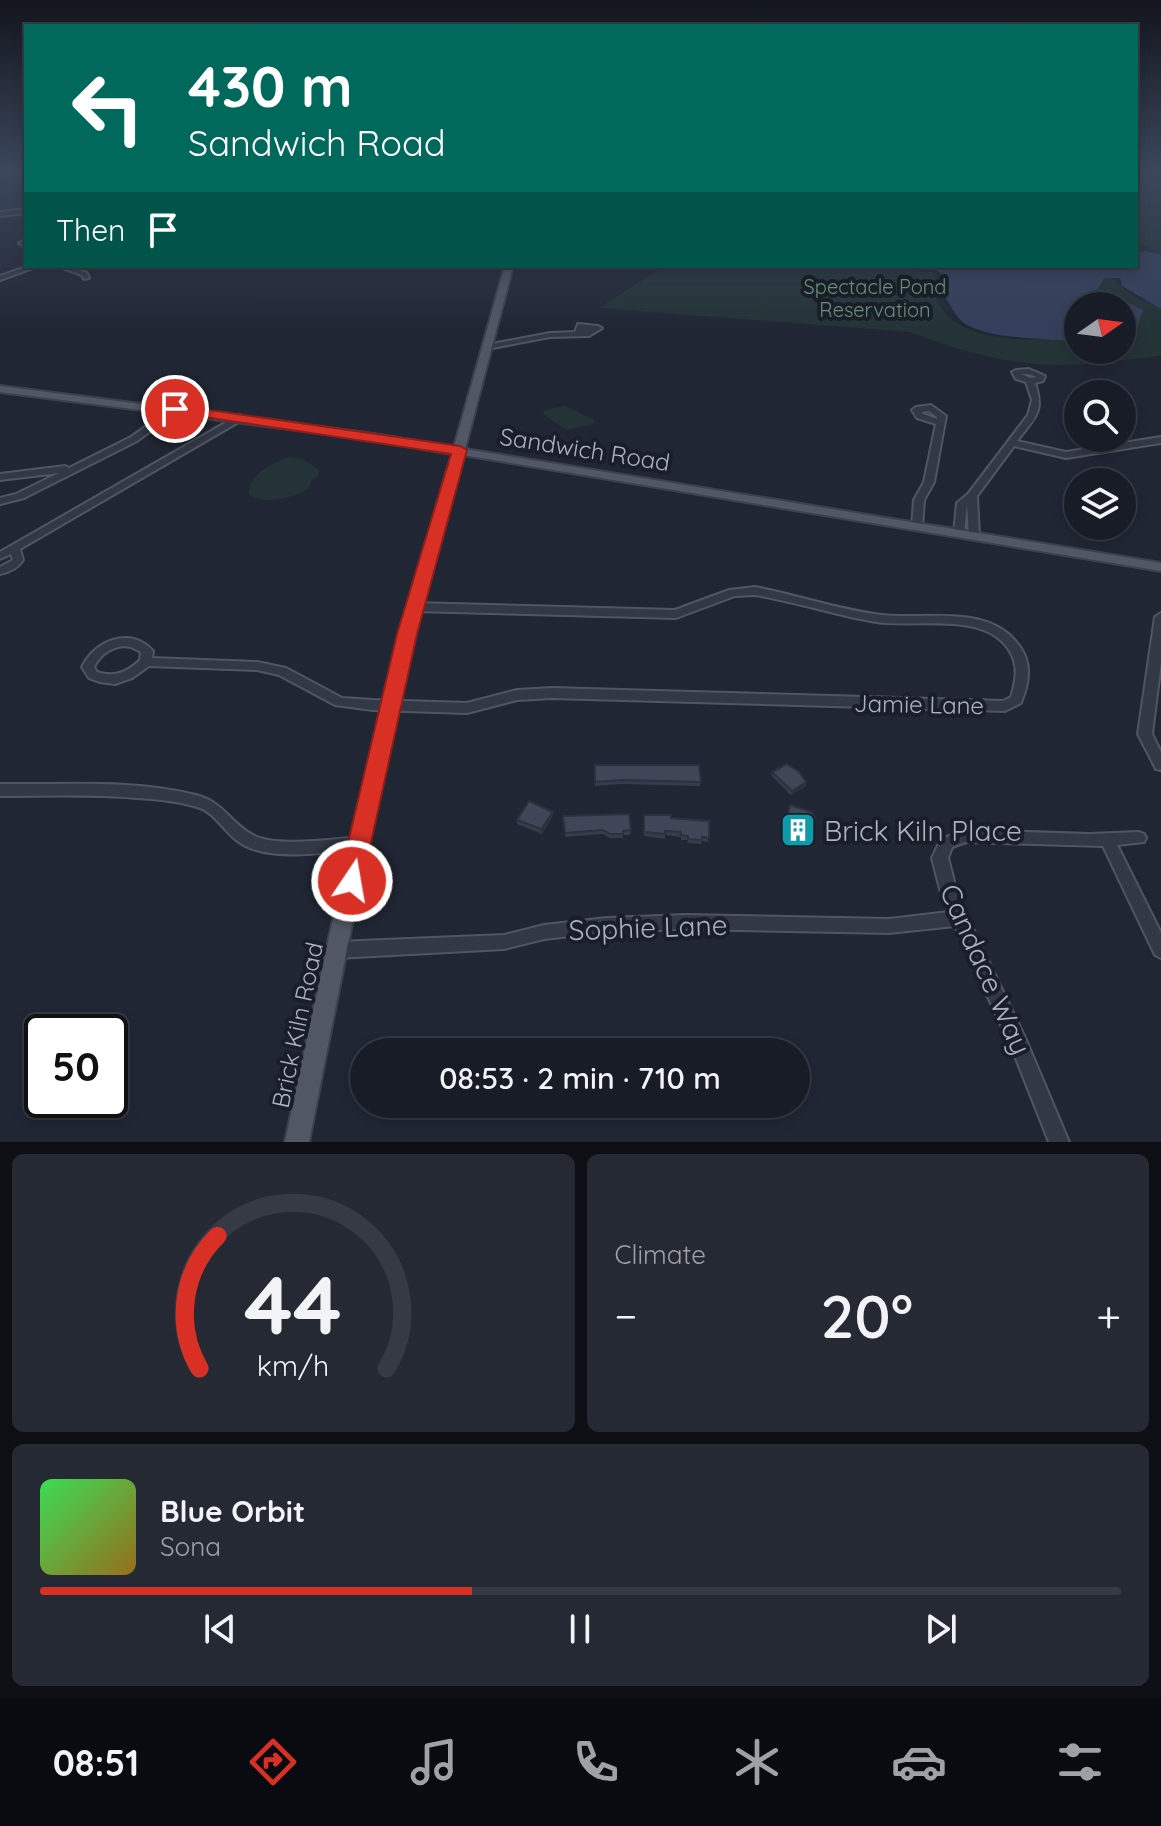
<!DOCTYPE html>
<html lang="en">
<head>
<meta charset="utf-8">
<style>
  body { margin:0; font-family:Quicksand,sans-serif; background:#252933; color:#f1f3f6; height:100vh; display:flex; flex-direction:column; font-size:30px; white-space:nowrap }
  * { box-sizing:border-box; margin:0 }
  p { font-size:26px; color:#9fa1a7 }
  .icon { flex:none; width:44px; height:44px; fill:none; stroke:currentColor; stroke-width:2; stroke-linecap:round; stroke-linejoin:round }
  .map { position:relative; height:1142px; overflow:hidden }
  .sheet { display:flex; flex-direction:column; gap:12px; padding:12px; background:#0d0f15; flex:1 }
  .sheet>* { flex:none }
  .top-card { position:absolute; left:24px; top:24px; width:1114px; height:244px; border-radius:0px; box-shadow:0 4px 12px #0003,0 0 0 2px #363a44; background:#00695c; color:#fff; overflow:hidden }
  .needle { width:52px; rotate:76deg }
  .fabs { position:absolute; left:1064px; top:292px; display:grid; gap:16px }
  .fabs a { display:grid; place-items:center; width:72px; height:72px; border-radius:50%; background:#181c27; box-shadow:0 4px 12px #0003,0 0 0 2px #363a44; font-size:40px }
  .speed { position:absolute; left:24px; top:1014px; display:flex; gap:16px; font-size:40px; font-weight:700; text-align:center }
  .speed>* { display:grid; place-content:center; width:104px; height:104px; border-radius:50%; background:#181c27; box-shadow:0 4px 12px #0003,0 0 0 2px #363a44; line-height:1 }
  .speed .limit { border:4px solid #111; border-radius:12px; background:#fff; color:#111 }
  .pin { position:absolute; display:grid; place-items:center; width:68px; height:68px; color:#fff; margin:-34px; border:4px solid #fff; border-radius:50%; box-shadow:0 2px 8px #0007 }
  .me { position:absolute; width:88px; margin:-44px; rotate:12deg; stroke-linejoin:round; filter:drop-shadow(0 0 6px #0008) }
  .turn { display:flex; align-items:center; gap:28px; height:168px; padding:0 32px; font-size:36px }
  .turn .icon { width:104px; height:104px; stroke-width:2.5 }
  .turn b { display:block; font-size:56px; line-height:68px }
  .then { display:flex; align-items:center; height:76px; padding:0 32px; background:#0003; gap:16px; font-size:30px }
  .big { font-size:60px; font-weight:600; line-height:1.1 }
  .sheet .tile { flex:1; display:flex; flex-direction:column; justify-content:center; gap:12px; min-width:0; padding:0 28px; border-radius:12px; background:#252933 }
  .sheet .dial { align-items:center; gap:0 }
  .dial svg { height:208px; overflow:visible; fill:none; stroke:#363a44; stroke-width:7; stroke-linecap:round; text-anchor:middle }
  .dial text { fill:#f1f3f6; stroke:none }
  .song { display:flex; align-items:center; gap:24px }
  .cover { width:96px; height:96px; border-radius:12px; background:linear-gradient(135deg,hsl(130 70% 55%),hsl(40 70% 35%)) }
  .played { height:8px; border-radius:4px; background:linear-gradient(90deg,#d93025 40%,#363a44 40%) }
  .keys { display:flex; justify-content:space-around; direction:ltr }
  .heat { display:flex; justify-content:space-between; align-items:center; font-size:44px; direction:ltr }
  .sheet .tiles { flex:1; display:grid; gap:12px; grid-template-columns:1fr 1fr }
  .tile:last-child { grid-column:span 2 }
  .trip { position:absolute; left:350px; top:1038px; width:460px; height:80px; border-radius:40px; background:#181c27; box-shadow:0 4px 12px #0003,0 0 0 2px #363a44; font-weight:600; line-height:80px; text-align:center }
  .tabs { display:flex; height:128px; justify-content:space-around; align-items:center; background:#0a0b10; color:#9fa1a7 }
  .tabs .icon { width:56px; height:56px }
  .tabs .selected { color:#d93025 }
  .tabs b { font-size:36px; color:#f1f3f6 }
  .map>svg:first-child { display:block }
  .green { fill:#233336 }
  .water { fill:#34405b }
  .lines { fill:none; stroke-linecap:round; stroke-linejoin:round }
  .minor-casing { stroke:#515563; stroke-width:4 }
  .major-casing { stroke:#3d414e; stroke-width:4 }
  .minor { fill:#333845; fill-rule:evenodd }
  .major { fill:#515765; fill-rule:evenodd }
  .wall { fill:#353c4b }
  .shaded-wall { fill:#2b313d }
  .building { fill:#3e4657; stroke:#2b313d; stroke-width:2 }
  .route { fill:#d93025; stroke:#8d1f18; stroke-width:2 }
  .labels { text-anchor:middle; dominant-baseline:central; stroke-width:8; stroke-linejoin:round; paint-order:stroke }
  .far-park-label { font-size:20px; fill:#669175; stroke:#191e29 }
  .street-label { font-size:24px; fill:#adb2c2; stroke:#191e29 }
  .near-poi-label { font-size:28px; fill:#adb2c2; stroke:#191e29; text-anchor:start }
  .near-street-label { font-size:28px; fill:#adb2c2; stroke:#191e29 }
</style>
</head>
<body>
<div class="map">
<svg width="1161" height="1142" viewBox="0 0 1161 1142">
  <rect width="100%" height="100%" fill="#202634"/>
  <g class="green">
    <polygon points="1136,171 1161,171 1161,254 1136,241"/>
    <path d="M664,266h212l58,6c3,9 -1,19 4,30 18,42 103,42 140,32v16h44v-44l-48,-14 34,-17 26,22 27,11v48c-31,3 -62,8 -93,9 -55,1 -107,-13 -158,-33l-311,-24z"/>
    <polygon points="565,406 595,420 594,424 566,430 543,414 545,410"/>
    <path d="M289,457l14,2 16,11v5l-8,6 -2,7c-14,10 -45,17 -60,7 -2,-20 23,-32 40,-38z"/>
  </g>
  <path class="water" d="M1145,251l16,3v55l-39,-23 -2,-8h-16l-7,12 -10,3 33,6 23,11 -6,18 -15,4v-26h-44v36h-4c-30,-5 -78,-2 -105,-16 -15,-7 -20,-27 -30,-38l9,-6 -1,-5 -18,-11h207v-12z"/>
  <g class="lines">
    <g class="minor-casing">
      <g id="minor">
        <polygon points="26,209 26,213 0,216 0,212"/>
        <polygon points="26,240 26,244 22,245 19,243"/>
        <polygon points="29,266 38,266 0,280 0,276"/>
        <polygon points="57,266 67,266 87,273 89,278 84,279 82,275"/>
        <polygon points="578,324 598,326 602,328 589,336 550,337 487,349 483,347 487,345 550,333 575,332"/>
        <path d="M1029,369l16,7 -2,5 -8,2c10,30 0,34 -18,58l49,11 95,-15v6l-95,15 -52,-12 -37,50 2,40 -5,3 -5,-3 -2,-32 -3,29 -1,2h-8l-1,-2 3,-30 11,-9 60,-79 4,-15 -6,-18 -10,-3 -4,-7 4,-2zM1021,374h7l9,3 -6,1z"/>
        <path d="M931,405l15,11 -12,66 -10,18 -2,27 -5,3 -5,-3 2,-27 10,-18 12,-58 -19,-6 -5,-8 4,-3zM929,411l8,6v2l-14,-5 -1,-2z"/>
        <polygon points="175,406 178,407 178,411 137,441 24,498 0,504 0,498 16,494 59,473 0,480 0,474 65,466 69,468 131,437"/>
        <path d="M239,415l3,1v4l-222,129 3,11c-5,8 -13,12 -23,14v-7l13,-7 -2,-6 -11,5v-7z"/>
        <path d="M755,587c42,8 84,23 127,28 45,5 108,-12 138,32 12,17 9,35 2,53l-1,3 -16,8 -453,-13 -35,2 -50,13 -94,-3 -38,-5 -56,-30 -22,-5 -108,-4 -17,12 -17,6 -15,-2 -11,-4 -7,-11c13,-27 49,-41 71,-16l-1,7 105,4 29,6 56,30 31,2 94,3 50,-13 35,-2 451,13 8,-4c5,-16 8,-32 -2,-47 -24,-39 -94,-22 -133,-28 -41,-7 -80,-20 -121,-27l-20,1 -59,22 -262,-7 -6,-4 6,-4 261,7 54,-20zM123,646l8,1 10,5 -1,8c-13,12 -25,18 -43,12l-3,-5c6,-12 16,-19 29,-21z"/>
        <polygon points="1161,613 1161,662 1152,734 1161,752 1161,770 1156,769 1138,734 1155,617"/>
        <path d="M0,784c65,1 133,-5 196,11 27,7 33,26 55,39 22,14 82,5 109,3l5,2 2,4 -2,4 -5,2c-34,3 -91,14 -121,-7 -15,-10 -24,-30 -42,-35 -20,-6 -41,-8 -61,-9 -45,-4 -91,-2 -136,-2z"/>
        <polygon points="966,830 1089,834 1139,832 1144,834 1146,838 1144,842 1117,845 1161,933 1161,958 1155,955 1103,846 966,842 952,847 948,858 958,897 1026,1040 1069,1142 1049,1142 1013,1051 955,926 889,933 686,929 607,932 544,939 504,949 337,958 331,955 329,950 331,945 337,942 504,935 544,925 607,918 686,915 889,919 949,912 942,897 932,858 941,839"/>
      </g>
    </g>
    <g class="major-casing">
      <path id="major" d="M505,266h8l-48,183 696,114v8l-698,-116c-65,226 -109,457 -154,687h-24c49,-231 98,-462 167,-688l-85,-15 -367,-47v-6l367,47 87,14z"/>
    </g>
    <use href="#minor" class="minor"/>
    <use href="#major" class="major"/>
  </g>
  <g class="wall">
    <polygon points="595,765 701,782 700,786 621,784 595,786"/>
    <polygon points="772,772 806,782 806,786 791,795 772,776"/>
    <polygon points="790,805 815,818 806,839 784,832"/>
    <polygon points="644,815 709,821 708,842 702,841 701,844 687,843 688,840 681,840 681,837 665,835 665,839 644,836"/>
    <polygon points="553,816 542,834 517,824 517,820"/>
    <polygon points="563,816 631,830 630,835 623,835 623,838 610,838 603,834 565,837"/>
  </g>
  <g class="shaded-wall">
    <polygon points="806,782 806,786 791,795 792,791"/>
    <polygon points="553,812 553,816 542,834 541,829"/>
  </g>
  <g class="building">
    <polygon points="787,764 799,772 806,782 792,791 772,772"/>
    <polygon points="595,765 699,765 701,782 622,780 595,782"/>
    <polygon points="529,801 553,812 541,829 517,820"/>
    <polygon points="790,805 812,812 815,818 807,835 785,828"/>
    <polygon points="629,814 631,830 623,831 623,834 610,834 603,830 565,833 563,816"/>
    <polygon points="644,815 671,815 671,818 709,821 709,838 702,837 702,840 688,839 688,836 681,835 681,832 665,831 665,834 644,832"/>
  </g>
  <linearGradient id="sky" x2="0" y2="1"><stop stop-color="#12151d"/><stop offset="0.52" stop-color="#3c475c"/><stop offset="1" stop-color="#3c475c" stop-opacity="0"/></linearGradient>
  <rect width="1161" height="331" fill="url(#sky)"/>
  <polygon class="route" points="175,405 460,446 467,450 417,634 361,888 352,892 343,888 339,881 397,634 451,454 170,412 170,406"/>
  <defs>
    <g id="building-square" transform="scale(1.8)"><rect x="-9" y="-9" width="18" height="18" rx="4" fill="#0f9aa8" stroke="#191e29"/><path d="M-4-6H4V6H1V3H-1V6H-4ZM-2.5-4.3h1.7v1.8h-1.7ZM.8-4.3h1.7v1.8H.8ZM-2.5-1h1.7V.8h-1.7ZM.8-1h1.7V.8H.8Z" fill="#fff"/></g>
  </defs>
  <g fill-rule="evenodd">
    <use href="#building-square" x="798" y="830"/>
  </g>
  <g class="labels">
    <g class="far-park-label">
      <text x="875" y="286">Spectacle Pond<tspan x="875" dy="23">Reservation</tspan></text>
    </g>
    <g class="street-label">
      <text transform="translate(585 449) rotate(9)">Sandwich Road</text>
      <text transform="translate(919 704) rotate(1)">Jamie Lane</text>
      <text transform="translate(297 1025) rotate(-78)">Brick Kiln Road</text>
    </g>
    <g class="near-poi-label">
      <text x="824" y="830">Brick Kiln Place</text>
    </g>
    <g class="near-street-label">
      <text transform="translate(648 927) rotate(-2)">Sophie Lane</text>
      <text transform="translate(986 969) rotate(66)">Candace Way</text>
    </g>
  </g>
</svg>
<div class="fabs">
<a><svg class="needle" viewBox="-14 -14 28 28"><path d="M0-13l5 13h-10z" fill="#e53935"/><path d="M0 13l5-13h-10z" fill="#9fa1a7"/></svg></a>
<a><svg class="icon" aria-label="search" viewBox="0 0 24 24"><circle cx="10" cy="10" r="6"/><path d="M15 15l6 6"/></svg></a>
<a><svg class="icon" aria-label="layers" viewBox="0 0 24 24"><path d="M12 4l9 5-9 5-9-5zM3 14l9 5 9-5"/></svg></a>
</div>
<div class="speed"><div class="limit">50</div></div>
<div class="pin" style="left:175px;top:409px;background:#d93025"><svg class="icon" aria-label="arrive" viewBox="0 0 24 24"><path d="M6 21V4h12l-3 4 3 4H6"/></svg></div>
<svg class="me" style="left:352px;top:881px" viewBox="-20 -20 40 40"><circle r="17" fill="#d93025" stroke="#fff" stroke-width="3"/><path d="M0-11L8 9 0 5-8 9z" fill="#fff"/></svg>
<div class="trip">08:53 · 2 min · 710 m</div>
<div class="top-card">
<div class="turn"><svg class="icon" aria-label="left" viewBox="0 0 24 24"><path d="M17 20v-9H6M10 6l-5 5 5 5"/></svg><div><b>430 m</b>Sandwich Road</div></div>
<div class="then">Then<svg class="icon" aria-label="arrive" viewBox="0 0 24 24"><path d="M6 21V4h12l-3 4 3 4H6"/></svg></div>
</div>
</div>
<section class="sheet">
<div class="tiles">
<div class="tile dial"><svg viewBox="0 0 100 80">
<path d="M14 69A42 42 0 1 1 86 69"/>
<path d="M14 69A42 42 0 0 1 21 18" stroke="#d93025"/>
<text x="50" y="56" font-size="32" font-weight="700">44</text>
<text x="50" y="72" font-size="11">km/h</text>
</svg></div>
<div class="tile"><p>Climate</p>
<div class="heat"><a>−</a><b class="big">20°</b><a>+</a></div>
</div>
<div class="tile">
<div class="song"><i class="cover"></i><div><b>Blue Orbit</b><p>Sona</p></div></div>
<div class="played"></div>
<div class="keys"><svg class="icon" aria-label="previous" viewBox="0 0 24 24"><path d="M18 5L8 12l10 7zM5 5v14"/></svg><svg class="icon" aria-label="pause" viewBox="0 0 24 24"><path d="M8 5v14M16 5v14"/></svg><svg class="icon" aria-label="next" viewBox="0 0 24 24"><path d="M6 5l10 7-10 7zM19 5v14"/></svg></div>
</div>
</div>
</section>
<nav class="tabs">
<b>08:51</b>
<svg class="icon selected" aria-label="directions" viewBox="0 0 24 24"><path d="M12 3l9 9-9 9-9-9zM9 14v-3h6M13 9l2 2-2 2"/></svg>
<svg class="icon" aria-label="music" viewBox="0 0 24 24"><path d="M9 18V5l10-2v13"/><circle cx="6" cy="18" r="3"/><circle cx="16" cy="16" r="3"/></svg>
<svg class="icon" aria-label="phone" viewBox="0 0 24 24"><path d="M5 4h4l2 5-3 2q2 4 5 5l2-3 5 2v4C11 20 4 13 5 4z"/></svg>
<svg class="icon" aria-label="climate" viewBox="0 0 24 24"><path d="M12 3v18M4 7l16 10M4 17L20 7"/></svg>
<svg class="icon" aria-label="car" viewBox="0 0 24 24"><path d="M5 17H2v-5l4-1 3-4h7l3 4 3 1v5h-3M9 17h6M6 11h13"/><circle cx="7" cy="17" r="2"/><circle cx="17" cy="17" r="2"/></svg>
<svg class="icon" aria-label="filters" viewBox="0 0 24 24"><path d="M4 7h16M4 17h16"/><circle cx="9" cy="7" r="2"/><circle cx="15" cy="17" r="2"/></svg>
</nav>
</body>
</html>
